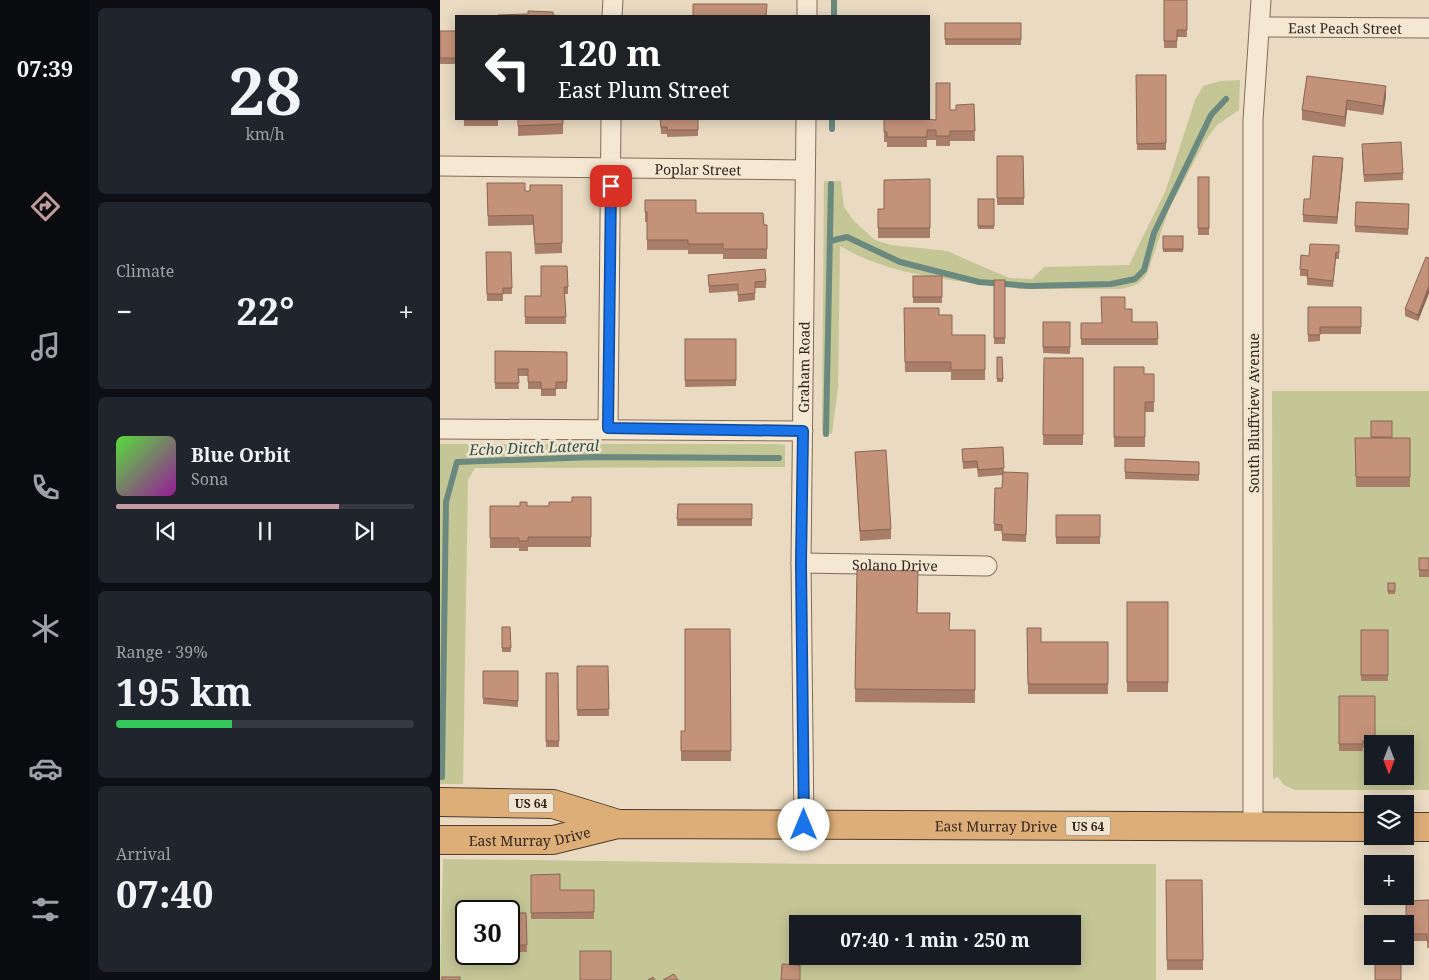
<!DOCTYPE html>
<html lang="en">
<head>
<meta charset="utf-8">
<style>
  body { margin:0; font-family:"Noto Serif",serif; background:#20242c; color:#f1f3f6; height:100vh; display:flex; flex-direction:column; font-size:19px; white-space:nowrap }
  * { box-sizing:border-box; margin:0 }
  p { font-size:16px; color:#9ea1a6 }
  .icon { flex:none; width:28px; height:28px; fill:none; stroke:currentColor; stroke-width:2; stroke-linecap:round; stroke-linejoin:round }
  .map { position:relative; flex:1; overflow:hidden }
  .details { display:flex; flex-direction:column; gap:8px; padding:8px; background:#0d0f14; width:350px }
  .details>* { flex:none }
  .banner { position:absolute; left:15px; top:15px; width:475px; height:105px; border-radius:0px; box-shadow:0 2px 12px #0003; background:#202124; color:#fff; overflow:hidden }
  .needle { width:32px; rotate:180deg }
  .fabs { position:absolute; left:924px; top:735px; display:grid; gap:10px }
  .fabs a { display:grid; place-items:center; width:50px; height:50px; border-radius:0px; background:#171b24; box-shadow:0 2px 12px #0003; font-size:25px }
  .speed { position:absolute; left:15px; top:900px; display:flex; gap:10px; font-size:25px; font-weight:700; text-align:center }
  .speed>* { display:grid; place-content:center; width:65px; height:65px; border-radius:50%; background:#171b24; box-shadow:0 2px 12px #0003; line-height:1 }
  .speed .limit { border:2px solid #111; border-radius:8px; background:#fff; color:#111 }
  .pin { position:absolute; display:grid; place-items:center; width:42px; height:42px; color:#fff; margin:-21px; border-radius:10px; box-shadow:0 2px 8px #0006 }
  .me { position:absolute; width:55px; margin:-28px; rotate:0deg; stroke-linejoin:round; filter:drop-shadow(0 0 4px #0008) }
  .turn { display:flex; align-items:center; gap:18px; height:105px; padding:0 20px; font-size:22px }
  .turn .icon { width:65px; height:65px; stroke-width:2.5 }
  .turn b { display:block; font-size:35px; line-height:42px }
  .big { font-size:38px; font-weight:700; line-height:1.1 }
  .details .tile { flex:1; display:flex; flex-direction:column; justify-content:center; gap:8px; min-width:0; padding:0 18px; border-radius:8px; background:#20242c }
  .details .dial { align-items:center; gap:0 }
  .dial b { font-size:65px; line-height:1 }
  .song { display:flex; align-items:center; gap:15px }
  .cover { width:60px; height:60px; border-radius:8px; background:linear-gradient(135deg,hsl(110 70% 55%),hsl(300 70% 35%)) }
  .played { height:5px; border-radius:2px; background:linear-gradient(90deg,#c39ba0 75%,#363941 75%) }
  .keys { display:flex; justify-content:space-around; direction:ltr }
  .heat { display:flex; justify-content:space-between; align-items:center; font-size:28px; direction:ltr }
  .charge { height:8px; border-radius:4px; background:linear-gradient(90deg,#34c759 39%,#363941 0) }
  .trip { position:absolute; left:349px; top:915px; width:292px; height:50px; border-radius:0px; background:#171b24; box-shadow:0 2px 12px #0003; font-weight:700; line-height:50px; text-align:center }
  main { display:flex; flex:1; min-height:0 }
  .tabs { display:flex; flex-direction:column; width:90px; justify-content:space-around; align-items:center; background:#090b0e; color:#9ea1a6 }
  .tabs .icon { width:35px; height:35px }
  .tabs .current { color:#c39ba0 }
  .tabs b { font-size:22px; color:#f1f3f6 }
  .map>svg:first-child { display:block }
  .green { fill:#c4c696; fill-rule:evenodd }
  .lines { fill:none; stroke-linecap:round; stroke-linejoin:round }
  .stream { stroke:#6b897f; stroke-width:6 }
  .minor-casing { stroke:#816b5a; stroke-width:21 }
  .trunk-casing { stroke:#4f3b2e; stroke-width:30 }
  .minor { stroke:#f5e8d3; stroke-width:19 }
  .trunk { stroke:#deae79; stroke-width:28 }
  .wall { fill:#a97e68 }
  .shaded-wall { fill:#896655 }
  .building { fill:#c49279; stroke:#896655 }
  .route-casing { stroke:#114b97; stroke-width:12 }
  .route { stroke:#1a73e8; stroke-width:9 }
  .labels { text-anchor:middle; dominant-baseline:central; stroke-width:5; stroke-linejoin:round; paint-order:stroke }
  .shield { fill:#f1e5cf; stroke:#6b5f52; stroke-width:1 }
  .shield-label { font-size:12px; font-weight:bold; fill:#32251d }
  .street-label { font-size:14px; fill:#32251d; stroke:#f1e5cf }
  .water-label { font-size:15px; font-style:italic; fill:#2d504b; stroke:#f1e5cf }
</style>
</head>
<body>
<main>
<nav class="tabs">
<b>07:39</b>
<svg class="icon current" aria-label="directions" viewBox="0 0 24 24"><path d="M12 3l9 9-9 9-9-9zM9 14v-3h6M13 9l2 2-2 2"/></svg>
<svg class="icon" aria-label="music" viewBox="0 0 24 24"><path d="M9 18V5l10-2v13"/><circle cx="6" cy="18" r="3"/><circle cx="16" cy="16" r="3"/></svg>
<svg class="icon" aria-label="phone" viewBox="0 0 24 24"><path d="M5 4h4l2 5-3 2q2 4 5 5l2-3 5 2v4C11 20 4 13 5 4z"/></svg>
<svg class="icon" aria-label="climate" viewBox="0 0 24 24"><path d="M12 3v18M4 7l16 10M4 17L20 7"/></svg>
<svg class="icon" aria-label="car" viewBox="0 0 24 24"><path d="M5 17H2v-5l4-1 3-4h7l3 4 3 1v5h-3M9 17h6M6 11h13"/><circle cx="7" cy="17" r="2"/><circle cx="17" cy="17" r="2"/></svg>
<svg class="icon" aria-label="filters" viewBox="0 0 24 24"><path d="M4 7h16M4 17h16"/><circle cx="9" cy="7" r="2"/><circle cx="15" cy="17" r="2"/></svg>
</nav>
<section class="details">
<div class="tile dial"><b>28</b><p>km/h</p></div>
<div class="tile"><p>Climate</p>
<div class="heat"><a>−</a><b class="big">22°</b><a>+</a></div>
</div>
<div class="tile">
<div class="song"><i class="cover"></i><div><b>Blue Orbit</b><p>Sona</p></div></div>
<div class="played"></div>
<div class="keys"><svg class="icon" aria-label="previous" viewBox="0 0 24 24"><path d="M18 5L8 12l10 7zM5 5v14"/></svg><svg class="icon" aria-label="pause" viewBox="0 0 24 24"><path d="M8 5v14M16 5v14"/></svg><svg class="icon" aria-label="next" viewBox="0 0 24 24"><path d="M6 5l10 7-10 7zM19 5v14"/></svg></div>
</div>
<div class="tile"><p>Range · 39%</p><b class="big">195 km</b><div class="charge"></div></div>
<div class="tile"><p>Arrival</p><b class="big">07:40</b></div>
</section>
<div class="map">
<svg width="989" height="980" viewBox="0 0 989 980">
  <rect width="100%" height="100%" fill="#e9dac1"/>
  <g class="green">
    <path d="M800,80l-1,30 -22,15 -12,16 -36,68 -22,65c-7,11 -15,13 -28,15h-100c-15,-4 -30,-4 -46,-6 -46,-6 -93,-13 -133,-37l-2,141 -6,47 -10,-3 2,-250h17l3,26 10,14 21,19 16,5 56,6 62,27 23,1 12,-12 85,-2 37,-75 29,-90 8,-14 17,-5z"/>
    <path d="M832,391h157v399h-134l-11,-5 -6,-8 -5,2zM932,744h33v32h-33z"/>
    <polygon points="0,444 338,444 345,445 345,467 35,468 28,480 23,784 0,784"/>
    <path d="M3,859l380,5h333v116h-716zM26,911h43v43h-43zM358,924h274v32h-274z"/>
  </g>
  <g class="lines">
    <g class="stream">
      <polyline points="394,16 394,0"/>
      <polyline points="392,129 392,119"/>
      <polyline points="390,241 407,237 460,262 539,282 590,286 671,284 695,279 704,270 714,233 771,115 786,99"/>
      <polyline points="386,434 391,184"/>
      <polyline points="2,777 6,502 17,462 154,457 339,458"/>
    </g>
    <g class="minor-casing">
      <g id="minor">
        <polyline points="172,16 173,0"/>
        <polyline points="367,16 367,0"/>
        <path id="s1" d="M820,27l169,1"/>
        <path id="s2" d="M0,166l365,4"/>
        <polyline points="168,428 171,119"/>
        <polyline points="0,429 363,431"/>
        <path id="s3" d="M361,563l186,3"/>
        <path id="s4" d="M364,825l-3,-262 5,-444"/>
        <polyline points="813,826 813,120 821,0"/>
      </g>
    </g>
    <g class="trunk-casing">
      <g id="trunk">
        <polyline points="0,802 113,804 178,824"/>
        <polyline points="965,827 989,827"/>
        <path id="s5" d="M0,840h113l65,-16 754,3"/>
      </g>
    </g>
    <use href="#minor" class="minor"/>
    <use href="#trunk" class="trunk"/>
  </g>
  <g class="wall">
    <polygon points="724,0 747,0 747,37 737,37 737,48 724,48"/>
    <rect x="505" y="23" width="76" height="22"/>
    <rect x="0" y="31" width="16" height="33"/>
    <polygon points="696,75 726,75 726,150 697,150"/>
    <polygon points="867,76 946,96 943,115 907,110 905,127 862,120 862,110"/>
    <polygon points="534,104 535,141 510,141 510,146 496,146 496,140 487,140 487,147 447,147 447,142 444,142 444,121 496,120 510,110 516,110"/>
    <rect x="24" y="119" width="34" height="7"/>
    <polygon points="78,119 123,119 123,134 78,136"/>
    <polygon points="220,119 258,119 258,136 227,137 227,134 221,134"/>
    <polygon points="922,151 963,173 963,180 924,182"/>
    <polygon points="557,156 583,156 584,205 557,205"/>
    <polygon points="903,164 897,224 863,222 863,215"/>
    <rect x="758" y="177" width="11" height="58"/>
    <polygon points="490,179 490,238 438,238 438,209 444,209"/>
    <polygon points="47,183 85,191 90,191 122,185 122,253 95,254 93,225 48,226"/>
    <rect x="538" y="199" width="16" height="30"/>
    <polygon points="205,200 256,213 327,225 327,259 283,259 283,254 248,254 248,250 207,250 207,222 205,222"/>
    <polygon points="969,211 968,235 915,232 915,226"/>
    <rect x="723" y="236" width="20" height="16"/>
    <polygon points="46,252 71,252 72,294 63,294 63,301 47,301"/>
    <polygon points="899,252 899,259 896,259 893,287 867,285 867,276 860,276 860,269 869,256"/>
    <polygon points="989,258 989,293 978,321 965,316 965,309"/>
    <polygon points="101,266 128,287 128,294 125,294 126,324 85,324 85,296 101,296"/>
    <polygon points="268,275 326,281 326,288 315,288 315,300 298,302 298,291 269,293"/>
    <rect x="473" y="276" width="29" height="27"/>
    <rect x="554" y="280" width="11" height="64"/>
    <polygon points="868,307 921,307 921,334 880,334 880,341 868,342"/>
    <polygon points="464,308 499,315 512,335 545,335 545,380 511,380 511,372 465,372"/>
    <polygon points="685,309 692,322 717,322 718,345 641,345 641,323 662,323"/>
    <polygon points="603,322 630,322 630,354 603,353"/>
    <polygon points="245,339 296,339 296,386 245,387"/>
    <polygon points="55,351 127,352 127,389 116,389 116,396 101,396 101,389 88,389 88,376 78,376 79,389 55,389"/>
    <polygon points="557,357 562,357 563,382 557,382"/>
    <polygon points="604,358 643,358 643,445 603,445"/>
    <polygon points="674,367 704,374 714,374 714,412 705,412 705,447 674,447"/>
    <polygon points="931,421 952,421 952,438 970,438 970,487 916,487 915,438 931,438"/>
    <polygon points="563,447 564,473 588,473 586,542 562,541 562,531 554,531 555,488 562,488 563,475 538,477 537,468 523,469 522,449"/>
    <polygon points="415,452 451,529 451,539 420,541"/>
    <polygon points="685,459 759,462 759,481 685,479"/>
    <polygon points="151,497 151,547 88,547 88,551 79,551 79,548 50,548 50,506 109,506 132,502"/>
    <polygon points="238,504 312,504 312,526 237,526"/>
    <rect x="616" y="515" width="44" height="29"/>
    <rect x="979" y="558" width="10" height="19"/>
    <polygon points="417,570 478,613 510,630 535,630 535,703 415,702"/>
    <rect x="948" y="583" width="7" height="11"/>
    <rect x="687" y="602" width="41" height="90"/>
    <polygon points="62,627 70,627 71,652 62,652"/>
    <polygon points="587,628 601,642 668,642 668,694 588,694"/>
    <polygon points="290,629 291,761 241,761 241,731 245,731"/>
    <rect x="921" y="630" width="27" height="51"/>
    <polygon points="137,666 168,666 169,716 137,716"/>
    <polygon points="43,671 78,671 78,707 43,704"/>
    <polygon points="106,673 118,673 119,747 106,747"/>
    <polygon points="899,696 935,696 935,744 932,744 932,748 923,748 923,751 899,751"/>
    <polygon points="91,875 120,890 154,890 154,919 91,919"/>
    <polygon points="726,880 762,880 763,970 727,970"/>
    <polygon points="989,900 989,948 987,948 987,941 966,941 966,901"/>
    <polygon points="69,913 86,913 87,952 69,952"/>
  </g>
  <g class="shaded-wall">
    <polygon points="946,86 946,96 943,115 943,106"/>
    <polygon points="907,100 907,110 905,127 905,117"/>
    <polygon points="903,158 903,164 897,224 897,217"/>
    <polygon points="989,286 989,293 978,321 978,315"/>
  </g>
  <g class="building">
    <polygon points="724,0 747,0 747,30 737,30 737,41 724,41"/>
    <polygon points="253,4 327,4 326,16 253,16"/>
    <polygon points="88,11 113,12 113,15 115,15 115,16 58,16 58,15 88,14"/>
    <rect x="505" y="23" width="76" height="16"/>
    <rect x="0" y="31" width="16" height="27"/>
    <polygon points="696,75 726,75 726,143 697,144"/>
    <polygon points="867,76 946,86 943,106 907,100 905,117 862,110"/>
    <polygon points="496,83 510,83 510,110 516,110 516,105 534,104 535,131 510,131 510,136 496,136 496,130 487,130 487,137 447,137 447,132 444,132 444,121 445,119 487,119 496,120"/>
    <rect x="24" y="119" width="34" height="1"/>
    <polygon points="78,119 123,119 123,124 78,126"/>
    <polygon points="220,119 258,119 258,130 227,130 227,127 221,127"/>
    <polygon points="961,142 963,173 924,175 922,144"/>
    <polygon points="557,156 583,156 584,198 557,198"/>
    <polygon points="873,156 903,158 897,217 863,215 864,199 870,199"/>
    <rect x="758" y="177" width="11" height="51"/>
    <polygon points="490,179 490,228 438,228 438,209 444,209 444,180"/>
    <polygon points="47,183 85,183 85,191 90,191 90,185 122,185 122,243 95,244 93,215 48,216"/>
    <rect x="538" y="199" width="16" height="27"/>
    <polygon points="205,200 256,200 256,213 323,213 324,225 327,225 327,249 283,249 283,244 248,244 248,240 207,240 207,212 205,212"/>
    <polygon points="916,202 969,204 968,229 915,226"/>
    <rect x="723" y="236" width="20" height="13"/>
    <polygon points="870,244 899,245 899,253 896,252 893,281 867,278 868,270 860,269 861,255 869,256"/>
    <polygon points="46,252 71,252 72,288 63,288 63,294 47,294"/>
    <polygon points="986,257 989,258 989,286 978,315 965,309"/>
    <polygon points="101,266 127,266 128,287 124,287 126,317 85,317 85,296 101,296"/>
    <polygon points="325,269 326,281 315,282 315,293 298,295 298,284 269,286 268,275"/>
    <rect x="473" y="276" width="29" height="21"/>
    <rect x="554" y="280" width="11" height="58"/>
    <polygon points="661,297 685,297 685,309 692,309 692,322 717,322 718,339 641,339 641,323 662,323"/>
    <polygon points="868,307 921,307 921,327 880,327 880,335 868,335"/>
    <polygon points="464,308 499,308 499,315 512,315 512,335 545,335 545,370 511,370 511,362 465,362"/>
    <rect x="603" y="322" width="27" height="25"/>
    <rect x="245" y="339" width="51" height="41"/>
    <polygon points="55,351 127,352 127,382 116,382 116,389 101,389 101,382 88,382 88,369 78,369 79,383 55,383"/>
    <polygon points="557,357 562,357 563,379 557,379"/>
    <polygon points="604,358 643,358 643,435 603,435"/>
    <polygon points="674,367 704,367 704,374 714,374 714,402 705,402 705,437 674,437"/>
    <rect x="931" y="421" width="21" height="16"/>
    <polygon points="915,438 970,438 970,477 916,477"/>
    <polygon points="563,447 564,468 538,470 537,461 523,462 522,449"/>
    <polygon points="446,450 451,529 420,531 415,452"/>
    <polygon points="685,459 759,462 759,475 685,472"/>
    <polygon points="563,472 588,473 586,535 562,534 562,525 554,524 555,488 562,488"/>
    <polygon points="132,497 151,497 151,537 88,537 88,541 79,541 79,538 50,538 50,506 80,506 80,502 87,502 87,506 109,506 109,502 132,502"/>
    <polygon points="238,504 312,504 312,519 237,519"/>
    <rect x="616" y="515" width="44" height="22"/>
    <rect x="979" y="558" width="10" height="12"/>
    <polygon points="417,570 478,571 477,613 510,613 509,630 535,630 535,690 415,689"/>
    <rect x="948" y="583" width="7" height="8"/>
    <rect x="687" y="602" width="41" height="80"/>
    <polygon points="62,627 70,627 71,648 62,648"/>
    <polygon points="587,628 601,628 601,642 668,642 668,684 588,684"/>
    <polygon points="245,629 290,629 291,751 241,751 241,731 245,731"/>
    <rect x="921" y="630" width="27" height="45"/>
    <polygon points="137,666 168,666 169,709 137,710"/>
    <polygon points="43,671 78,671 78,701 43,698"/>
    <polygon points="106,673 118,673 119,741 106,741"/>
    <polygon points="899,696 935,696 935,741 923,741 923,744 899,744"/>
    <polygon points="120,874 120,890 154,890 154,912 91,913 91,875"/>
    <polygon points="726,880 762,880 763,960 727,960"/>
    <polygon points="989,900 989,941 987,941 987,934 966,934 966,901"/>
    <polygon points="69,913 86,913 87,945 69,945"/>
    <rect x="140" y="951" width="31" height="29"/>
    <polygon points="342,964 360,965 360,980 341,980"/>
    <rect x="935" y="964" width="26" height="16"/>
    <polygon points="234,974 238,980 223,980"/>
    <rect x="2" y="977" width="18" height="3"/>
    <polygon points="213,977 215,980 208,980"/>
  </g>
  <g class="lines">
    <g class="route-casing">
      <polyline id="route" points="171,186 168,428 363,431 361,563 364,825"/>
    </g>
    <use href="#route" class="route"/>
  </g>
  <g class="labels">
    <g class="shield">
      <rect x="68.5" y="793.5" width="45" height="19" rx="4"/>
      <rect x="625.5" y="816.5" width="45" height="19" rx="4"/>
    </g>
    <g class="shield-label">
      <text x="91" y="803">US 64</text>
      <text x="648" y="826">US 64</text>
    </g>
    <g class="street-label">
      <text stroke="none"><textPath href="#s1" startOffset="85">East Peach Street</textPath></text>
      <text stroke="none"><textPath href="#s2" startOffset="258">Poplar Street</textPath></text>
      <text stroke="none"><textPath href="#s4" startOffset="458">Graham Road</textPath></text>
      <text transform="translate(813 413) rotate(-90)">South Bluffview Avenue</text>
      <text stroke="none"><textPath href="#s3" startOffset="94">Solano Drive</textPath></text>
      <text stroke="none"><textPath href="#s5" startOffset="558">East Murray Drive</textPath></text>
      <text stroke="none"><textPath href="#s5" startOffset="90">East Murray Drive</textPath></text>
    </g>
    <g class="water-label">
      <text transform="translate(94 447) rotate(-2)">Echo Ditch Lateral</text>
    </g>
  </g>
</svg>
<div class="fabs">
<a><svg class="needle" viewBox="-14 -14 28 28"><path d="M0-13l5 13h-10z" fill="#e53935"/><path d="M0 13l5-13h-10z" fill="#9ea1a6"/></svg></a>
<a><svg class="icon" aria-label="layers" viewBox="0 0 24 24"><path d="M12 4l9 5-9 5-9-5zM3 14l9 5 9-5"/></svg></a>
<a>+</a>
<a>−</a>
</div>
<div class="speed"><div class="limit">30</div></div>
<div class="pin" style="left:171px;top:186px;background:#d93025"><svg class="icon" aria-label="arrive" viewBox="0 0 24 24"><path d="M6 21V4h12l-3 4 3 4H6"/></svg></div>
<svg class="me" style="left:364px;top:825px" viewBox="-20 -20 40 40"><circle r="19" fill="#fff"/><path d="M0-13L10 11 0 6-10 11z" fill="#1a73e8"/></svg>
<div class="trip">07:40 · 1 min · 250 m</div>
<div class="banner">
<div class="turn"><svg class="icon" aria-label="left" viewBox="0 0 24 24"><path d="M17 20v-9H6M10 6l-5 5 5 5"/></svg><div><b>120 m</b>East Plum Street</div></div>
</div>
</div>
</main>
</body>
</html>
